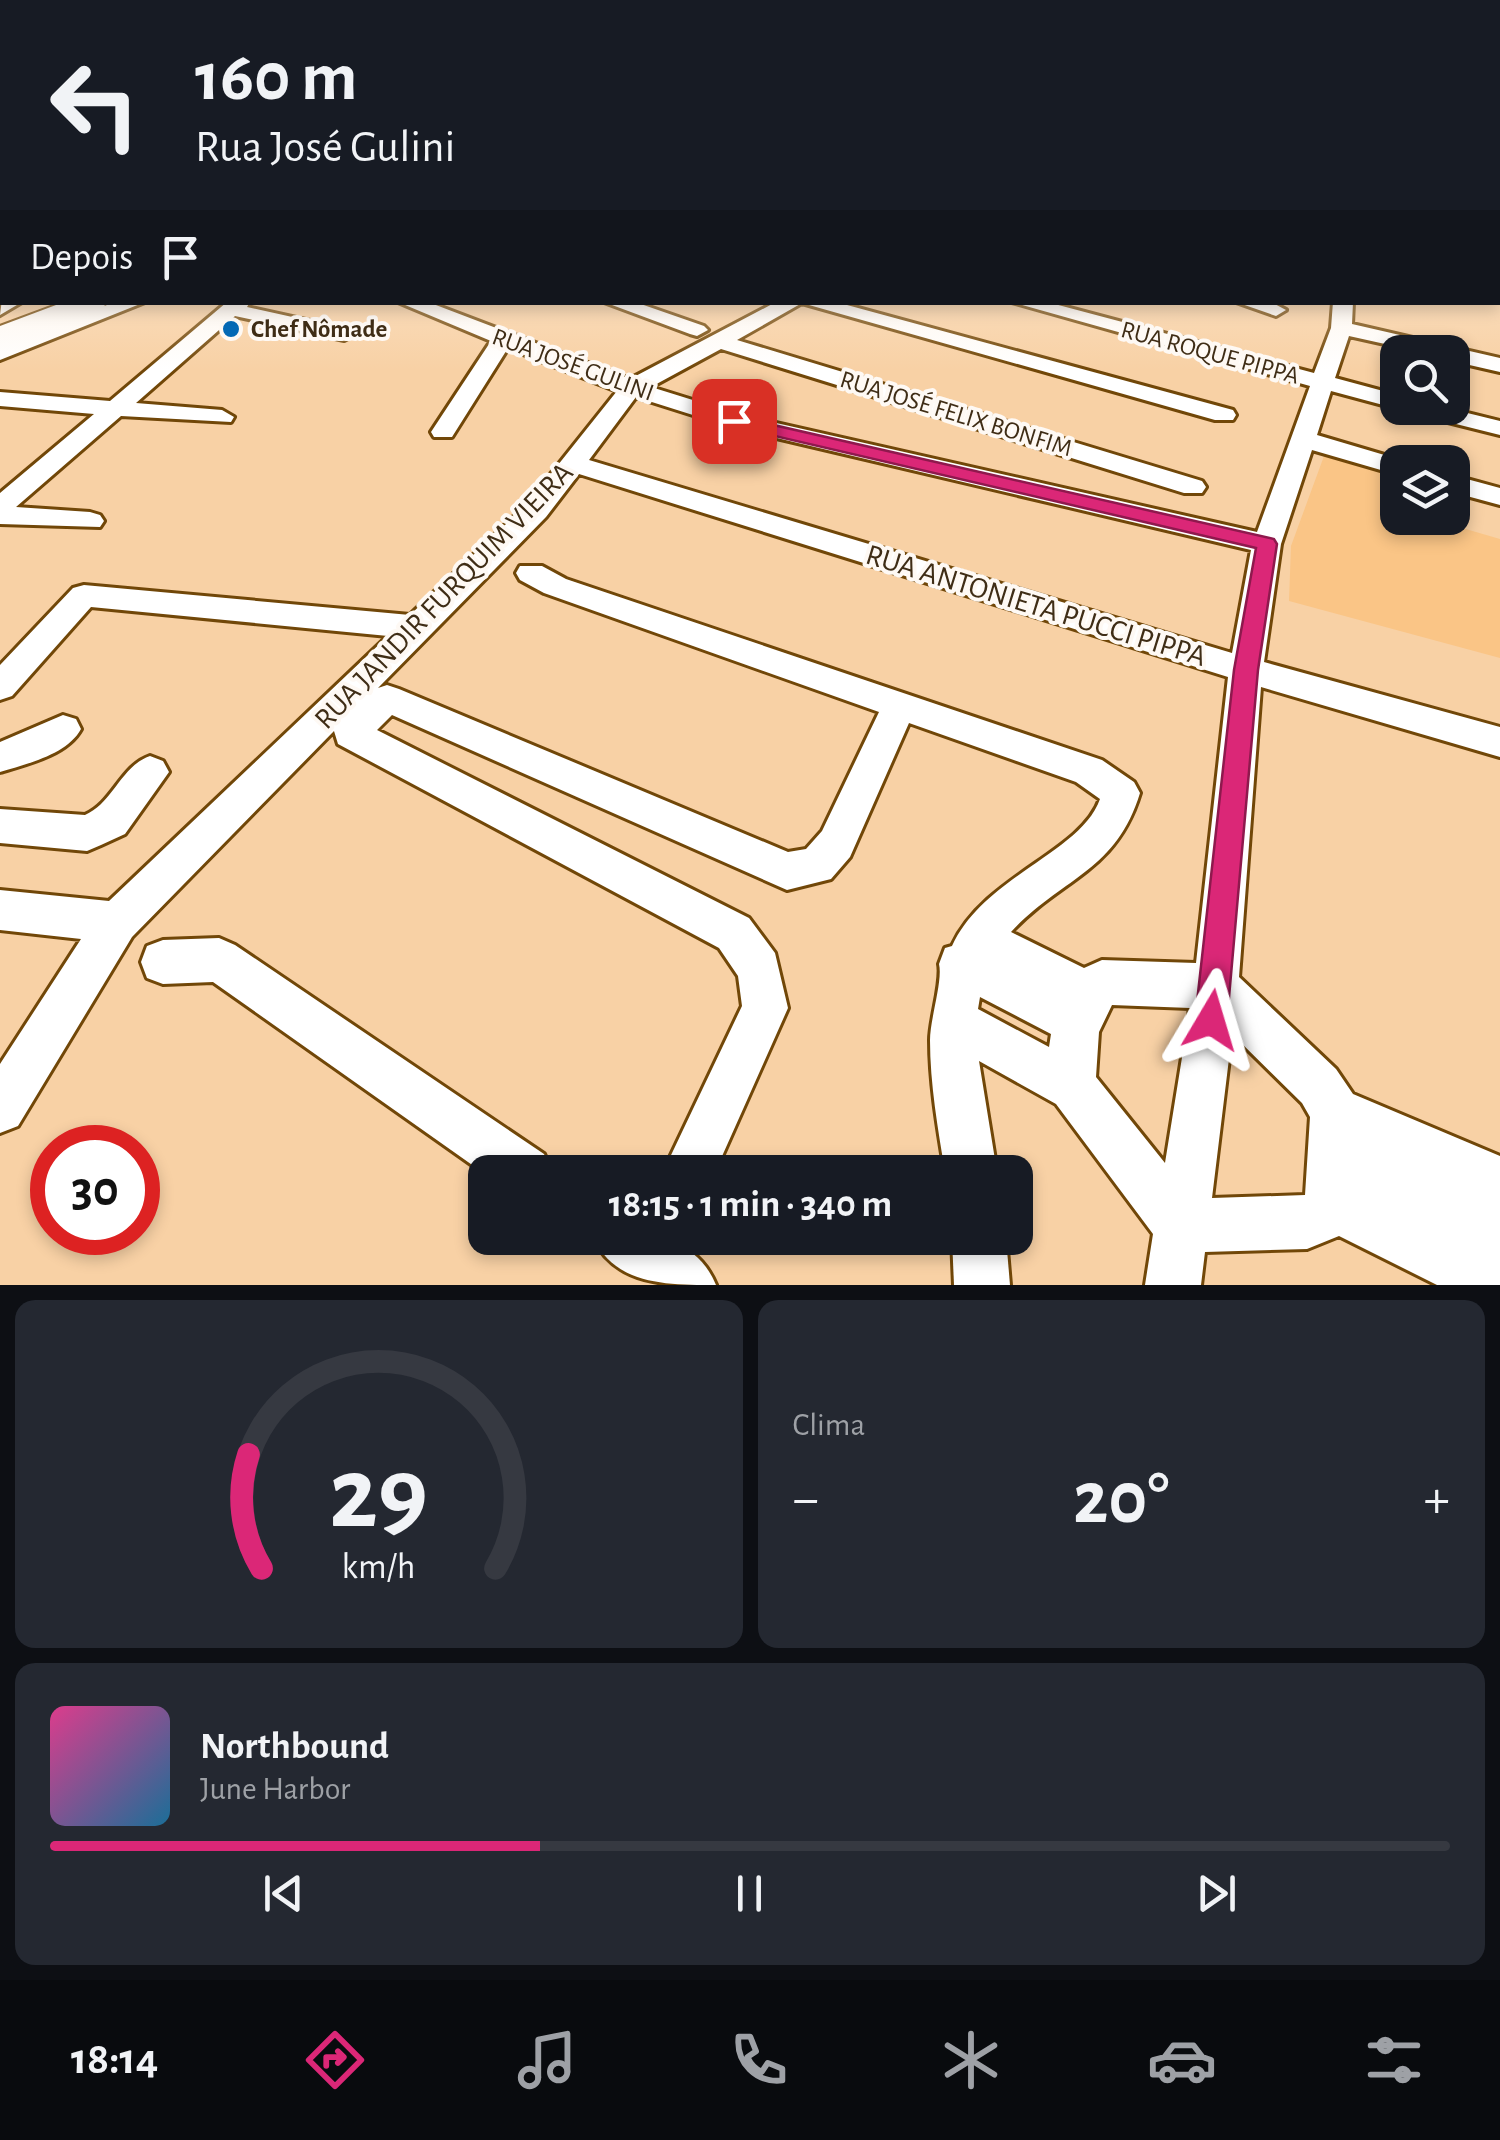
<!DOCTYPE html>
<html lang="pt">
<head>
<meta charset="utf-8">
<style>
  body { margin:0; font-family:"Alegreya Sans",sans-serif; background:#242831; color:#f1f3f6; height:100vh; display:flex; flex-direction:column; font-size:38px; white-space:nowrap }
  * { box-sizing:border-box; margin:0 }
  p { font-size:32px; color:#9ea1a6 }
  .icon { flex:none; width:55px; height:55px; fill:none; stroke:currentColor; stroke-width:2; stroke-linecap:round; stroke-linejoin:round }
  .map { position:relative; height:1285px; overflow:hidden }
  .sheet { display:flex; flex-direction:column; gap:15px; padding:15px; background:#0d0f14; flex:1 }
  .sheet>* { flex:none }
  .guide { position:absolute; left:0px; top:0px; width:1500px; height:305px; box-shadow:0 5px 15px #0003; background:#171b24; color:#f1f3f6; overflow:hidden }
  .controls { position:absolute; left:1380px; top:335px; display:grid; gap:20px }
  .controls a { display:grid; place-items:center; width:90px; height:90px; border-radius:20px; background:#171b24; box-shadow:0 5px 15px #0003; font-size:50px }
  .speed { position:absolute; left:30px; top:1125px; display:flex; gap:20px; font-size:50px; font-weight:700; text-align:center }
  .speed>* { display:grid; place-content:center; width:130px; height:130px; border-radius:50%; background:#171b24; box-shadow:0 5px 15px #0003; line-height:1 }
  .speed .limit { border:15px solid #d22; background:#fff; color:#111 }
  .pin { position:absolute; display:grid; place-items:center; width:85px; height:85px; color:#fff; margin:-42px; border-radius:20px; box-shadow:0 5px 15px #0006 }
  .me { position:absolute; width:110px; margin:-55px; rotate:7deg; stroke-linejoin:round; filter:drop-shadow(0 0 8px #0008) }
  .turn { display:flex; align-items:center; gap:35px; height:210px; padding:0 30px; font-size:45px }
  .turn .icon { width:130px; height:130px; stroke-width:2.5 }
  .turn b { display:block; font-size:70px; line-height:85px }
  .then { display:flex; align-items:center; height:95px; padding:0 30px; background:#0003; gap:20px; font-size:38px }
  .big { font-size:75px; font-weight:700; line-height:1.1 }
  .sheet .card { flex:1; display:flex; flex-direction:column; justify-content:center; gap:15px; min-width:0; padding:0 35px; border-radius:20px; background:#242831 }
  .sheet .dial { align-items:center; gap:0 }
  .dial svg { height:260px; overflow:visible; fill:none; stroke:#363941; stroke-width:7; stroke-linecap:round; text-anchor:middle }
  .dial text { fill:#f1f3f6; stroke:none }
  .song { display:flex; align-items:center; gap:30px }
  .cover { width:120px; height:120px; border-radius:15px; background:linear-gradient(135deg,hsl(330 70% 55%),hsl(200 70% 35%)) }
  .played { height:10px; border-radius:5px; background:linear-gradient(90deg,#db2777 35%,#363941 35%) }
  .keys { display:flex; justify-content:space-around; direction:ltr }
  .heat { display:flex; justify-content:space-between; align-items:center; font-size:55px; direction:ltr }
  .sheet .tiles { flex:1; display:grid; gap:15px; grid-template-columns:1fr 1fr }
  .card:last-child { grid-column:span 2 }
  .trip { position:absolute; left:468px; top:1155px; width:565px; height:100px; border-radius:20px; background:#171b24; box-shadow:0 5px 15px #0003; font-weight:700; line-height:100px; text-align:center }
  .dock { display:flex; height:160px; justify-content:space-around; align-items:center; background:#090b0e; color:#9ea1a6 }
  .dock .icon { width:70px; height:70px }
  .dock .active { color:#db2777 }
  .dock b { font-size:45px; color:#f1f3f6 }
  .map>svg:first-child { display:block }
  .built { fill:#fac586 }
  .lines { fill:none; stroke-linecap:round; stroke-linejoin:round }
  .minor-casing { stroke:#714708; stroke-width:6 }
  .highway-casing { stroke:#714708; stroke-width:4 }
  .minor { fill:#fff; fill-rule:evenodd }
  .highway { fill:#fff; fill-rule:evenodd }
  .route { fill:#db2777; stroke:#8e194d; stroke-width:2.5 }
  .poi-dot { fill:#0469b5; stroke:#fef9f4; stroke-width:4 }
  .labels { text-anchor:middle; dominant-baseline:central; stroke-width:8; stroke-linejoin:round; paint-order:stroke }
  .far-poi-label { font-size:25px; font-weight:bold; fill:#3f2d16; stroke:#fef9f4; text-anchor:start }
  .far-street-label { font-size:25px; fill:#3f2d16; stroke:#fef9f4 }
  .street-label { font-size:30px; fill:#3f2d16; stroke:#fef9f4 }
</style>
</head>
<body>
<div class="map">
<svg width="1500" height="1285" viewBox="0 0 1500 1285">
  <rect width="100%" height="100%" fill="#f8d1a5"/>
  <polygon class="built" points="1324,456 1397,476 1398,518 1428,518 1500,539 1500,658 1289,601 1291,546"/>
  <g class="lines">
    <g class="minor-casing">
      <g id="minor">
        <rect x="1498" y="232" width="2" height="10"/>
        <polygon points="2,268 2,280 0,281 0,269"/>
        <polygon points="1498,278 1500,279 1500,291 1498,290"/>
        <polygon points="2,299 2,302 22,302 0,315"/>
        <polygon points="115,302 145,302 0,360 0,345"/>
        <polygon points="227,302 250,302 247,307 351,330 355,334 344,340 235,316 136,403 222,410 234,417 231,422 121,416 16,507 90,512 100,515 104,521 100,527 0,524 0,493 94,414 0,406 0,392 110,401"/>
        <path d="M398,302h30l202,77 146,-77h60l397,108 3,5 -3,5h-18l-413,-117 -65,37 465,141 4,6 -4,6h-18l-463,-144 -70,38 90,28 516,117 53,-146 -298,-84h35l267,71 17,-45 2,-26h20l-1,22 148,34v14l-48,-11v-9h-31l-72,-16 -14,42 63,17v13h6l-6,1 -67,-18 -14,44 91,27h-10v13l-86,-25 -31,94 -17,118 236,65v30l-239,-70 -22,290 97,92 17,25 147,62v129h-63l-98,-49 -32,13 -102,3 -4,33h-56l8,-51 -97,-130 -77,-43 18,111h-52c-7,-43 -15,-88 -15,-132 0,-21 13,-59 9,-76l6,-16 7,-2c32,-70 129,-93 148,-147l-24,-17 -167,-59 -59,134 -19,22 -44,11 -395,-175 -15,15 372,188 26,35 13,55 -73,164h-52l79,-166 -4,-30 -19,-28 -381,-204 -4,-13 -202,206 -114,189 -18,7v-69l81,-125 -81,-9v-40l109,11 279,-265 -297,-29 -79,89 -12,4v-35l73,-77 11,-3 326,30 116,-110 91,-114 -109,-43 -56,89h-18l-3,-5 60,-91zM636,397l98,31 517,122 -19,103 -643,-193zM579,474l649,203 -32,286 -94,-3 -18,8 -73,-36c50,-54 105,-60 129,-139l-6,-11 -32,-22 -536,-181 -24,-13h-22l-4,7 4,7 24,13 335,119 -57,119 -16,18 -18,3 -389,-163 -12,-4 -9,3 168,-171zM980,997l71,37 -2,13 -71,-38zM1112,1005l78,3 -25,155 -69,-86 3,-45zM1232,1034l70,69 8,14 -5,78 -93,3z"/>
        <polygon points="604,302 635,302 704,326 708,330 697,336 690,334"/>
        <polygon points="1236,302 1271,302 1286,310 1276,316"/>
        <polygon points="1408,408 1447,408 1500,421 1500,435 1412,413"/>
        <polygon points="1452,475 1500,488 1500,505 1452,492"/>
        <path d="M63,715l13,4 5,10c-14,26 -55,35 -81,43v-30z"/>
        <path d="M150,756l13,5 6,11 -44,62 -24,11 -14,6 -87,-8v-34l85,6c28,-12 36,-49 65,-59z"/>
        <polygon points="219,938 235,945 544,1154 552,1172 485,1174 213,982 163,984 147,978 141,962 147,946 163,940"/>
        <path d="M593,1238c49,-3 101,-6 123,47 -50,0 -100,0 -123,-47z"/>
        <polygon points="952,1238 1006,1238 1010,1285 954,1285"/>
      </g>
    </g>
    <g class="highway-casing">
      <polygon id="highway" points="64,302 107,302 103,308 0,346 0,326"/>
    </g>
    <use href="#minor" class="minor"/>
    <use href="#highway" class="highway"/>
  </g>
  <linearGradient id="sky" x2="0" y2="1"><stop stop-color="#76aa9f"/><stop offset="0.51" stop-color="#fcead6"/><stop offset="1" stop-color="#fcead6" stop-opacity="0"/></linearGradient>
  <rect width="1500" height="370" fill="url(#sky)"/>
  <polygon class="route" points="734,416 1274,539 1277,544 1258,670 1227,1020 1222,1032 1211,1037 1200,1032 1195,1020 1234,670 1256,548 728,425 725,421"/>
  <circle class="poi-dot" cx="231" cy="329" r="10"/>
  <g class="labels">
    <g class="far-poi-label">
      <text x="251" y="329">Chef Nômade</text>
    </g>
    <g class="far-street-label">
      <text transform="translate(1210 353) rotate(15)">RUA ROQUE PIPPA</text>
      <text transform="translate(573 365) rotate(20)">RUA JOSÉ GULINI</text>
      <text transform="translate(956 414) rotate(17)">RUA JOSÉ FELIX BONFIM</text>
    </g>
    <g class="street-label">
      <text transform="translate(444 596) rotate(-46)">RUA JANDIR FURQUIM VIEIRA</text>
      <text transform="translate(1036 606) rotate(17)">RUA ANTONIETA PUCCI PIPPA</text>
    </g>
  </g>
</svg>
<div class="controls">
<a><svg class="icon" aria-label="search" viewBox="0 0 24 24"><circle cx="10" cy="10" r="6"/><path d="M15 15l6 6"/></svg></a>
<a><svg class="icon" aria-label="layers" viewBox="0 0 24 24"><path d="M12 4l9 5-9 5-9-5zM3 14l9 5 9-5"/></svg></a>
</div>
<div class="speed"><div class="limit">30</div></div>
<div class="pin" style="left:734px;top:421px;background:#d93025"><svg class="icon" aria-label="arrive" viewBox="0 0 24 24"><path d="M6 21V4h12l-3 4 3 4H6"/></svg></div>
<svg class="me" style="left:1211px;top:1020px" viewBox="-20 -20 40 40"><path d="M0-17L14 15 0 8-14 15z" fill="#db2777" stroke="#fff" stroke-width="4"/></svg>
<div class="trip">18:15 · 1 min · 340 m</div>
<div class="guide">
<div class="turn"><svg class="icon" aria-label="left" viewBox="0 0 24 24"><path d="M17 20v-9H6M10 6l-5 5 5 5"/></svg><div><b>160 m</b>Rua José Gulini</div></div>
<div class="then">Depois<svg class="icon" aria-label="arrive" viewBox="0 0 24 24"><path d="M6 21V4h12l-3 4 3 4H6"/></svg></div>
</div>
</div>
<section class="sheet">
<div class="tiles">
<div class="card dial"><svg viewBox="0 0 100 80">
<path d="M14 69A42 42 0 1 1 86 69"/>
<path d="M14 69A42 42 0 0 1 10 34" stroke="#db2777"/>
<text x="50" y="56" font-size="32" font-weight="700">29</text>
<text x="50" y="72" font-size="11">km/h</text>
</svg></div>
<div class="card"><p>Clima</p>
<div class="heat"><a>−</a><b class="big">20°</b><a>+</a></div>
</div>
<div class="card">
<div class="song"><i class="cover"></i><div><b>Northbound</b><p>June Harbor</p></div></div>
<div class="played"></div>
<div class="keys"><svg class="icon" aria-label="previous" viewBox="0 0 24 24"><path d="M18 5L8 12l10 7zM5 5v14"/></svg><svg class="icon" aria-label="pause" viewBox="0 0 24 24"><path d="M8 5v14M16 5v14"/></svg><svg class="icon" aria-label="next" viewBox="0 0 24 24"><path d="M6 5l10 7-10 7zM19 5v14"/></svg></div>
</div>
</div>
</section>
<nav class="dock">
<b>18:14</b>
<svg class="icon active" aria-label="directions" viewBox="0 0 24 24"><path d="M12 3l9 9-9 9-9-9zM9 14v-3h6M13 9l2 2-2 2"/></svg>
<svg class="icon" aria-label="music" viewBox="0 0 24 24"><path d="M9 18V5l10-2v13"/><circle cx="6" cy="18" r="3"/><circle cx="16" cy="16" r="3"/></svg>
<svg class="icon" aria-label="phone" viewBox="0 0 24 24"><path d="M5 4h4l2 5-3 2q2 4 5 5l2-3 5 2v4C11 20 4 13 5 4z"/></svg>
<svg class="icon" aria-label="climate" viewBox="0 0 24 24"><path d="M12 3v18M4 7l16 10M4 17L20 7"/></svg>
<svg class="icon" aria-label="car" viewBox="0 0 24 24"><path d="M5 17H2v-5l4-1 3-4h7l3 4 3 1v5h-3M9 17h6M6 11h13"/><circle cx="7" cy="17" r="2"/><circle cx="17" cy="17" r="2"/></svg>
<svg class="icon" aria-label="filters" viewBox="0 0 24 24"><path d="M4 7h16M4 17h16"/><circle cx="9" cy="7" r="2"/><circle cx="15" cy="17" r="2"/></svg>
</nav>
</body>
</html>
